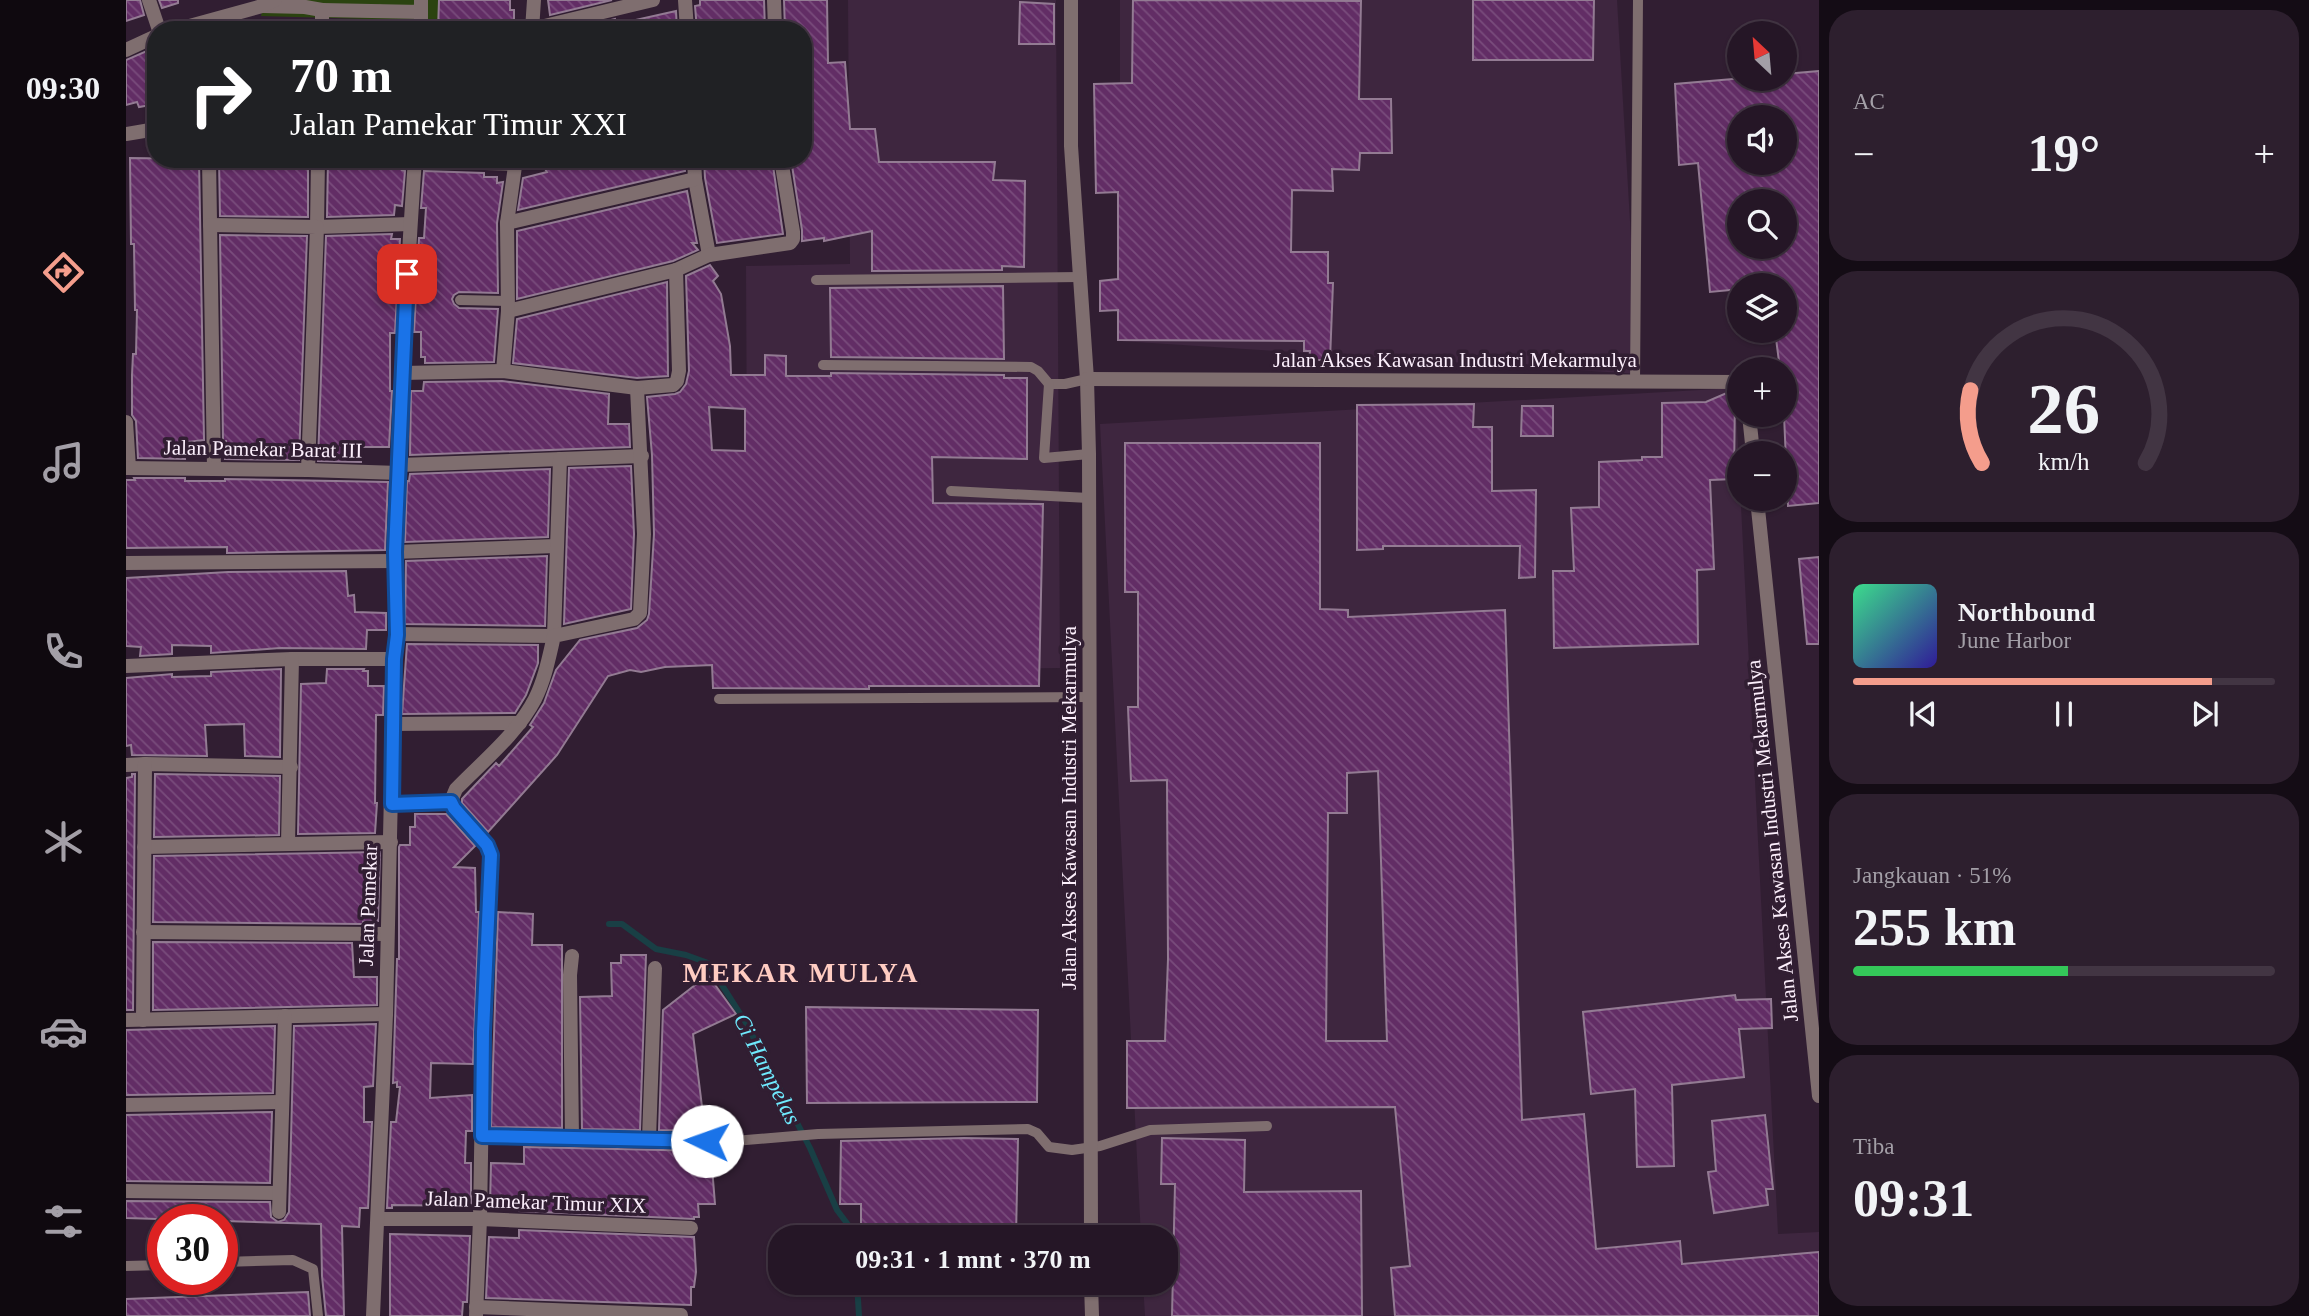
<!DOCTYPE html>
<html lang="id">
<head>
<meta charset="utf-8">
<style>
  body { margin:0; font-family:Georgia,serif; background:#2d1f2e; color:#f1f3f6; height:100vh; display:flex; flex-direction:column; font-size:26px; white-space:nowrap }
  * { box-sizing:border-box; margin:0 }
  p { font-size:23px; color:#a39fa7 }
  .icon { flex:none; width:38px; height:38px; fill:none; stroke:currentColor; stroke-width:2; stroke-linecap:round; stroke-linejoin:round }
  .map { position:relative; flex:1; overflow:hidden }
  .sheet { display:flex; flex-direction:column; gap:10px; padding:10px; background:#140c15; width:490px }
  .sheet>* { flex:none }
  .top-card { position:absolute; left:21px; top:21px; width:665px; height:147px; border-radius:28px; box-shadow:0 2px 5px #0004,0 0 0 2px #423543; background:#202124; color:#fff; overflow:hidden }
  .needle { width:46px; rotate:334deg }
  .controls { position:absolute; left:1601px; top:21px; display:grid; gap:14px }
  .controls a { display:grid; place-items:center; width:70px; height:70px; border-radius:50%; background:#251626; box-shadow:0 2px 5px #0004,0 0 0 2px #423543; font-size:35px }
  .speed { position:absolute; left:21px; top:1204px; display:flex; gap:14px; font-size:35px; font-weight:700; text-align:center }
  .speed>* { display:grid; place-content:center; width:91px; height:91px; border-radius:50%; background:#251626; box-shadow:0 2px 5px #0004,0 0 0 2px #423543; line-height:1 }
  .speed .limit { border:10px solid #d22; background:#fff; color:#111 }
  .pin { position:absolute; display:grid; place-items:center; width:60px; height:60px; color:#fff; margin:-30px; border-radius:14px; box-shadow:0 4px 10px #0006 }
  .me { position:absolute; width:77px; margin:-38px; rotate:273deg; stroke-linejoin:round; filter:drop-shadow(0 0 5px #0008) }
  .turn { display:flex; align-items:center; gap:24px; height:147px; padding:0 28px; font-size:32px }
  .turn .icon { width:91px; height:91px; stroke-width:2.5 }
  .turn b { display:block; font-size:49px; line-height:60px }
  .big { font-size:52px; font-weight:600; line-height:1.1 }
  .sheet .card { flex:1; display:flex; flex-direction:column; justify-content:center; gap:10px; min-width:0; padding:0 24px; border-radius:28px; background:#2d1f2e }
  .sheet .dial { align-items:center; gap:0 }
  .dial svg { height:182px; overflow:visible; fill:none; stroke:#423543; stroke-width:7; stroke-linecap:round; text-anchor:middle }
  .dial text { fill:#f1f3f6; stroke:none }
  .song { display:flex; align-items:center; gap:21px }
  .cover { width:84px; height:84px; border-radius:10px; background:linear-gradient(135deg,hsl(150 70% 55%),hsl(250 70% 35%)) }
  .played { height:7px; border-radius:4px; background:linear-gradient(90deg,#f49d8c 85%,#423543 85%) }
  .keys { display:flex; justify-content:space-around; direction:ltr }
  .heat { display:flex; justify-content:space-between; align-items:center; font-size:38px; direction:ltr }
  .charge { height:10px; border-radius:5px; background:linear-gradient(90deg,#34c759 51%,#423543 0) }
  .trip { position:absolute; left:642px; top:1225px; width:410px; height:70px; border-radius:28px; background:#251626; box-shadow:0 2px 5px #0004,0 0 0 2px #423543; font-weight:600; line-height:70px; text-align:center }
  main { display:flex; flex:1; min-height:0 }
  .tab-bar { display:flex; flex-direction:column; width:126px; justify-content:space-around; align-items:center; background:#0f090f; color:#a39fa7 }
  .tab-bar .icon { width:49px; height:49px }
  .tab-bar .selected { color:#f49d8c }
  .tab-bar b { font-size:32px; color:#f1f3f6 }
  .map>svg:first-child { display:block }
  .built { fill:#3e263f }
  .park { fill:url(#park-crowns) }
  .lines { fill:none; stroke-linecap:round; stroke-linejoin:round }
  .stream { stroke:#193f45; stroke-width:6 }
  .building { fill:url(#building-back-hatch); stroke:#937b93; stroke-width:2; fill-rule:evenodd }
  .service { stroke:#7f6e6f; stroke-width:10 }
  .minor { stroke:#7f6e6f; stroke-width:14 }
  .route-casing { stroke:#114b97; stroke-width:18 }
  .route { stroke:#1a73e8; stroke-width:12 }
  .labels { text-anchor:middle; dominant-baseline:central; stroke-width:7; stroke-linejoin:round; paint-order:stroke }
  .street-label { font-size:21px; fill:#fceffc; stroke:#311e32 }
  .water-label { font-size:23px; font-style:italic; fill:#6fe9fd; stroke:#311e32 }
  .district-label { font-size:28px; font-weight:bold; letter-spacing:2px; fill:#ffccc2; stroke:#311e32 }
</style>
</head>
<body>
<main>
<nav class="tab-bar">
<b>09:30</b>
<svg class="icon selected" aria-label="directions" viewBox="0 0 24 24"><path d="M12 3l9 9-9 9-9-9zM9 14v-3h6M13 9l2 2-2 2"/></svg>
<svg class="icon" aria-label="music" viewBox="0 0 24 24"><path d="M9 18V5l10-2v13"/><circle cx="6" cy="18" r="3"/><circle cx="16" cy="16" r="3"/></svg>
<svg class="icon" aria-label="phone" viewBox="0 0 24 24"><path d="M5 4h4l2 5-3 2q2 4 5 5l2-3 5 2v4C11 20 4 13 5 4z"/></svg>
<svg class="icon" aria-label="climate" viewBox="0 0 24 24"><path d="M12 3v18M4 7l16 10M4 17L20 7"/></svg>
<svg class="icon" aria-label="car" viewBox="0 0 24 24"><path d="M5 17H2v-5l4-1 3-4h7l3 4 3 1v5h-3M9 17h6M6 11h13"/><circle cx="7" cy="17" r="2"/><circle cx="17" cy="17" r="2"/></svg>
<svg class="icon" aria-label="filters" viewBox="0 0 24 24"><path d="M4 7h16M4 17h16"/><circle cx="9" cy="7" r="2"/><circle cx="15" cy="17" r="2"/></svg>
</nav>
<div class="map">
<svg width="1693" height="1316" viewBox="0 0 1693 1316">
  <defs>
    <pattern id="park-crowns" width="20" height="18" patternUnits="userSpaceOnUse" patternTransform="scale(1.75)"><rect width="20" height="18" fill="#2b4310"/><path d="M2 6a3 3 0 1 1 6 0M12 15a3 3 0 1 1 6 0" fill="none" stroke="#4b5e34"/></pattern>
    <pattern id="building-back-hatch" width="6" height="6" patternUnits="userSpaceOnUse" patternTransform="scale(1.75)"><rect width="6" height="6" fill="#622d65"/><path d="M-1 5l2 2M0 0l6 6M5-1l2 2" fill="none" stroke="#794c7c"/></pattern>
  </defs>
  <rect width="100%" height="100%" fill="#311e32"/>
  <g class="built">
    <polygon points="722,0 930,0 934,668 622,671 620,266 724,264"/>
    <polygon points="994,0 1491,0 1513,374 994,341"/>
    <polygon points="1609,388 1652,1234 1693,1232 1693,1316 1019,1316 1017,1283 1040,1283 1040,1237 1015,1237 974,424"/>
  </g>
  <polygon class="park" points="139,0 312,0 313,21 135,16"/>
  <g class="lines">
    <g class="stream">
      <polyline points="483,924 496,924 530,949 560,955 582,963 620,1023 684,1148 711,1210 726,1230 726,1237"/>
      <polyline points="731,1283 733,1316"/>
    </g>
  </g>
  <g class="building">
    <polygon points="0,0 14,0 18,15 0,21"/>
    <polygon points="33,0 52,0 52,3 36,8"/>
    <polygon points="313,0 384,0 384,10 388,10 388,30 312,30"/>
    <polygon points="422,0 486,0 424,15"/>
    <polygon points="574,0 638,0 639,30 571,30 569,6 574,5"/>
    <polygon points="658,0 701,0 702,63 719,62 724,129 749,129 753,162 869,162 867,180 899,181 898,267 876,266 876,270 746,271 746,231 698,241 698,238 676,241 676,230 665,159 677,159 677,30 659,30"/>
    <polygon points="1007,0 1235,1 1233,99 1265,99 1266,153 1234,153 1233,170 1206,169 1207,191 1166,190 1165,252 1202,252 1202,283 1207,283 1204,360 1183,360 1184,351 1178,351 1178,341 992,340 992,310 974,311 974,281 992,279 992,192 970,193 968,84 1006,83"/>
    <polygon points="1347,0 1468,0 1467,60 1347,60"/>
    <polygon points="894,2 928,4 928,44 893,44"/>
    <polygon points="550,11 551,30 497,30 496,23"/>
    <polygon points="489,19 491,30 444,30"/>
    <polygon points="30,47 30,104 13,107 11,102 0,105 0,60"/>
    <path d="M1693,71v432l-31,3 -4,-91 1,-46h-5l-5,-38h10v-46h-45v4l-30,3 -12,-129 -19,2 -4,-81 58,-5h52v-5zM1614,117h45v46h-45zM1614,201h45v46h-45z"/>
    <polygon points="4,158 73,159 78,440 61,442 62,446 58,446 59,459 12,458 10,421 6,415 6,375 7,354 10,354 11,310 9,310 8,244 5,244"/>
    <polygon points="93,159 182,159 182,217 94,216"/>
    <polygon points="202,159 269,159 269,164 276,165 276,170 279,171 276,206 269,205 268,215 201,217"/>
    <polygon points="413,159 558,159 559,171 392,210 397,178 421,172"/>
    <polygon points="578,159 646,159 657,234 591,243 579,178"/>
    <polygon points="298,171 358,173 358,177 371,177 371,183 377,182 371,223 372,293 333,292 328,295 326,299 328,304 333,308 372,309 368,362 299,363 299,357 295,357 295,332 288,332 293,238 298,238 300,208 295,208"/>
    <polygon points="561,191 571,243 566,243 572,250 547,261 391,299 391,231"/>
    <polygon points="266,234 265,239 274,239 269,333 264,333 264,391 266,391 263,447 235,447 235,462 192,461 200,236"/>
    <polygon points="94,235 181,236 173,460 99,459 100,441 97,441"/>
    <path d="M584,265l8,11 -5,5 8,13 9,52 1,29h34v-20l21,1v20h45v-3l173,2v3h23v81l-95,-2 1,46 110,1 -4,182h-170v3l-156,-1 -1,-23 -47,2 -24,5 -11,-2 -22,6 -51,79 -69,77 -26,-29v-4l34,-36 3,3 34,-39 -3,-2 14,-22 12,-33 24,-30 57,-12 10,-8 2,-6 5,-80 -2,-79 -5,-58 28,-3 5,-2 6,-8 3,-13 -3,-95zM583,407l36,2v42l-33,-1z"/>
    <polygon points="541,282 542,376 511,378 387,363 391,319"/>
    <polygon points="877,286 878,359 705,357 704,288"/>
    <polygon points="376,381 483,394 482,424 503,424 504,447 284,455 285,391 297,391 298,382"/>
    <polygon points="1603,392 1609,392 1608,479 1584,480 1588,569 1571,570 1572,644 1428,648 1427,571 1448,571 1445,508 1473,507 1473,462 1516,460 1516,457 1536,457 1536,403 1580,402"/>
    <polygon points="1348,404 1347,427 1366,427 1366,491 1410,490 1409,577 1393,578 1394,546 1257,546 1257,549 1231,550 1231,405"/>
    <polygon points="1396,406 1427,406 1427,436 1395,436"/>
    <path d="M999,443h195v166l28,1v7l157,-7 17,510 62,-6 12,135 84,-8 2,23 137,-12v64h-424l-4,-48 19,-2 -15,-159 -268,1v-67h38l3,-82 -1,-179 -36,1 -3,-74h10v-115h-13zM1252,771l9,270h-61l2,-228h19v-40z"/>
    <polygon points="505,466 508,534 505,609 438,624 443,468"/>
    <polygon points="424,469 422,537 279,542 281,481 283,481 284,474"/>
    <polygon points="8,478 59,478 59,481 99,481 99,479 262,482 259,550 101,553 101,547 0,548 0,480 9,480"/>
    <polygon points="421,556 419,626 279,624 280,561"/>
    <polygon points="1693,557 1693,644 1681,644 1673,559"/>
    <polygon points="220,571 222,596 228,595 229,612 260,613 260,630 241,630 240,649 154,648 85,653 85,646 46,645 46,654 14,656 15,647 0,646 0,578 102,572"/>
    <polygon points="281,644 412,645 412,663 400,695 389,713 276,714"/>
    <polygon points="155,669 154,757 119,756 118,724 79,725 81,756 6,755 5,745 0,746 0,678 46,674 46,677 85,676 85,672"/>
    <polygon points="201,669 238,669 237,671 242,671 242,686 258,686 257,715 250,715 249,803 251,803 249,833 172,834 175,684 200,683"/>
    <polygon points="6,774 9,774 7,1010 0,1010 0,778 6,777"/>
    <polygon points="29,774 154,776 153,835 28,837"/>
    <polygon points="289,814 320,814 349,846 328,867 349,868 350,912 353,912 347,1064 305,1063 304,1098 346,1095 346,1131 340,1131 339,1163 345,1163 345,1206 266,1205 266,1208 261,1208 265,1122 270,1122 274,1087 271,1087 271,1082 267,1083 271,959 273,959 273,847 274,845 284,845 284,827 289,827"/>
    <polygon points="254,852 252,921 237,922 237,924 27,922 28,856"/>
    <polygon points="372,912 407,914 406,945 436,945 436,1128 365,1127"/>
    <polygon points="27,942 226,943 228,977 251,977 251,1005 27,1010"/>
    <polygon points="495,955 520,955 514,1130 456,1129 454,997 486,996 485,963 495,963"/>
    <polygon points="582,975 610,1014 567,1034 579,1131 533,1130 537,1010"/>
    <polygon points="1609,995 1610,1000 1645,999 1646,1028 1613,1029 1618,1077 1546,1085 1548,1166 1511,1167 1509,1089 1465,1094 1457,1012"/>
    <polygon points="680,1007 912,1010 911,1102 681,1103"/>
    <polygon points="250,1024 247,1086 238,1087 238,1122 246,1122 242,1208 234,1208 233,1227 216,1226 218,1316 200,1316 196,1276 195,1224 0,1218 0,1201 144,1202 145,1217 152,1222 158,1220 163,1212 168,1026"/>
    <polygon points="149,1026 147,1093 0,1095 0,1030"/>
    <polygon points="146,1112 144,1183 0,1181 0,1115"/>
    <polygon points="1639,1115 1647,1189 1640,1189 1642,1205 1588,1213 1582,1172 1590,1171 1586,1121"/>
    <polygon points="838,1138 892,1139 890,1237 735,1237 735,1204 714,1204 715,1141"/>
    <polygon points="1036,1138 1119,1140 1118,1192 1235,1191 1236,1316 1046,1316 1049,1184 1035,1184"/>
    <polygon points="398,1147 581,1151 581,1155 585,1155 589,1204 572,1204 573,1217 568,1217 568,1219 393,1211 393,1207 364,1206 365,1163 398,1164"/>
    <polygon points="393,1230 568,1237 570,1272 568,1287 565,1287 565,1305 360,1298 363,1237 393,1238"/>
    <polygon points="264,1234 344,1236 341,1302 337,1302 336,1316 264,1316"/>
    <polygon points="182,1292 184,1316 0,1316 0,1299"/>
  </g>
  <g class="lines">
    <g class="service">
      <polyline points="690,280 954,277"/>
      <polyline points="334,300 382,301"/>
      <polyline points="697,365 905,367 912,371 923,384 939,384 961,379"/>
      <polyline points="1509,383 1512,0"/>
      <polyline points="923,384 918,458 963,454"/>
      <polyline points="825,491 963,498"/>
      <polyline points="593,699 964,697"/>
      <polyline points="608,1141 692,1134 902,1129 911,1133 923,1147 946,1150 974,1146 1024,1130 1141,1126"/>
      <polyline points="96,1262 167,1260 187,1269 192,1316"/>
      <polyline points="0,1266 37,1265"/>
    </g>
    <g class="minor">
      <polyline points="23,0 33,30"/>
      <polyline points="559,0 561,30"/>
      <polyline points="648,0 649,30"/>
      <polyline points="945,0 945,146 961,379 963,454 965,1237"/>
      <polyline points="137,6 179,7 196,10 196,30"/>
      <polyline points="196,10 295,12"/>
      <polyline points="406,29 527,0"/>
      <polyline points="49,30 136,6 149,0"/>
      <polyline points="295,30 295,0"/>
      <polyline points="406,30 408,0"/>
      <polyline points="0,50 30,36"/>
      <polyline points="0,134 30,129"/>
      <polyline points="83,159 88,469"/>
      <polyline points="192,159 191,227 284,224"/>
      <polyline points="568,159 569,179 583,255"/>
      <polyline points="289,161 389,164"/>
      <polyline points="381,223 569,179"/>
      <polyline points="84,225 191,227 182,470"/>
      <polyline points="382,311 550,270 583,255 664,243 667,239 667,232 655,159"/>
      <polyline points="377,371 382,311 381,223 390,159"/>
      <polyline points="276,373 377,371 511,388 547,385 551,381 553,371 550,270"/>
      <polyline points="961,379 1614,382"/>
      <polyline points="1623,415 1627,453"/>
      <polyline points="0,422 3,468"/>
      <polyline points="274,465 516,456"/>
      <polyline points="0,468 182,470 273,473"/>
      <polyline points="1631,499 1693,1096"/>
      <polyline points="269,552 430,546"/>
      <polyline points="0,563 270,561"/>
      <polyline points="271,634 428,636 434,459"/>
      <polyline points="0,666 166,659 268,659"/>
      <polyline points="267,724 394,723"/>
      <polyline points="0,765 19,764 165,767"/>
      <polyline points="325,801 328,808 361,845 365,855 357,1032 354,1219 350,1316"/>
      <path d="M325,801l5,-12c27,-28 61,-55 79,-90 10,-20 14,-42 19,-63l80,-17 6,-6 4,-79 -7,-146"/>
      <polyline points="266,804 325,801"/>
      <polyline points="162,843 166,659"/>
      <polyline points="18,847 265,842"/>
      <polyline points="17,932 260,934"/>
      <polyline points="446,956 444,975 446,1138"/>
      <polyline points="0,1020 260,1014"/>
      <polyline points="17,1020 19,764"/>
      <polyline points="0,1105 156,1102"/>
      <polyline points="356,1136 581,1141"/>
      <polyline points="523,1139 529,968"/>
      <polyline points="0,1191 153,1193"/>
      <polyline points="153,1212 159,1016"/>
      <polyline points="253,1219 354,1219 565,1228"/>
      <polyline points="965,1283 966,1316"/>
      <polyline points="350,1307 555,1315"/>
      <path d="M247,1316l13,-302 8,-355c4,-38 0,-74 1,-112 5,-129 11,-259 20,-388"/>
    </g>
  </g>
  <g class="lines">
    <g class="route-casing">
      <polyline id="route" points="281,274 269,552 271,635 268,659 266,804 325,802 328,808 361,845 365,855 357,1032 356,1136 581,1141"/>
    </g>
    <use href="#route" class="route"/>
  </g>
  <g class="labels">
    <g class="street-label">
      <text x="1329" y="360">Jalan Akses Kawasan Industri Mekarmulya</text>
      <text transform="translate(137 449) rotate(1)">Jalan Pamekar Barat III</text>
      <text transform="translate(943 808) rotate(-90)">Jalan Akses Kawasan Industri Mekarmulya</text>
      <text transform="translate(1646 841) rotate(-96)">Jalan Akses Kawasan Industri Mekarmulya</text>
      <text transform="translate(242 905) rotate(-88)">Jalan Pamekar</text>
      <text transform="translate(410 1202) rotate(2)">Jalan Pamekar Timur XIX</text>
    </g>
    <g class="water-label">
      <text transform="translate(641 1069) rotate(63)">Ci Hampelas</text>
    </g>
    <g class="district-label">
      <text x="675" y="972">MEKAR MULYA</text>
    </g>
  </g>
</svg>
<div class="controls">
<a><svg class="needle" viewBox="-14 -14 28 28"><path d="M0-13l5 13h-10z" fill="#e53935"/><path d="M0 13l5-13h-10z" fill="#a39fa7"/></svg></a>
<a><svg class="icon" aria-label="sound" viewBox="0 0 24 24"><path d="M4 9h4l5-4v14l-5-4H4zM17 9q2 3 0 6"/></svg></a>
<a><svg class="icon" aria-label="search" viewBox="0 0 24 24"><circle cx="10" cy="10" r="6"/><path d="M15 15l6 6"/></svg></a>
<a><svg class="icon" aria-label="layers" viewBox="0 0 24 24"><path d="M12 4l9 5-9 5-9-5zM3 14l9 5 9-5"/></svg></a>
<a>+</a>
<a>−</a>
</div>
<div class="speed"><div class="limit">30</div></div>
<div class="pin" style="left:281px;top:274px;background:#d93025"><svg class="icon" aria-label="arrive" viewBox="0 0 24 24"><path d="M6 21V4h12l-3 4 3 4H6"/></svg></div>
<svg class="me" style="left:581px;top:1141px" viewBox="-20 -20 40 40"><circle r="19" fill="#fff"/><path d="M0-13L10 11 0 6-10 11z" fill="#1a73e8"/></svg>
<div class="trip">09:31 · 1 mnt · 370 m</div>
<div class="top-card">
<div class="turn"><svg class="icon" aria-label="right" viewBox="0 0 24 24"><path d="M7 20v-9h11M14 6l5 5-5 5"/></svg><div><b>70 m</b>Jalan Pamekar Timur XXI</div></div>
</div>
</div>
<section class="sheet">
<div class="card"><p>AC</p>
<div class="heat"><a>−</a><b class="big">19°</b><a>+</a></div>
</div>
<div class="card dial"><svg viewBox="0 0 100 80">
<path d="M14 69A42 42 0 1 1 86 69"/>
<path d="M14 69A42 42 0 0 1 9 37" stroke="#f49d8c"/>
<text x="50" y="56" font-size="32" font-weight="700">26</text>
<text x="50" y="72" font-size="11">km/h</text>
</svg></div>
<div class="card">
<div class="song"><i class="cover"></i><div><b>Northbound</b><p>June Harbor</p></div></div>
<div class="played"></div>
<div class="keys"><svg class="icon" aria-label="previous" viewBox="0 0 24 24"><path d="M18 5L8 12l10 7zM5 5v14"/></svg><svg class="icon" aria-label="pause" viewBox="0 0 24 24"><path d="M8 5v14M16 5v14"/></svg><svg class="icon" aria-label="next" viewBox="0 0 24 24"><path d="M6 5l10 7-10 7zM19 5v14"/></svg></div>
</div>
<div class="card"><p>Jangkauan · 51%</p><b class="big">255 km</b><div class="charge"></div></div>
<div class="card"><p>Tiba</p><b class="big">09:31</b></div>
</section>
</main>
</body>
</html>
